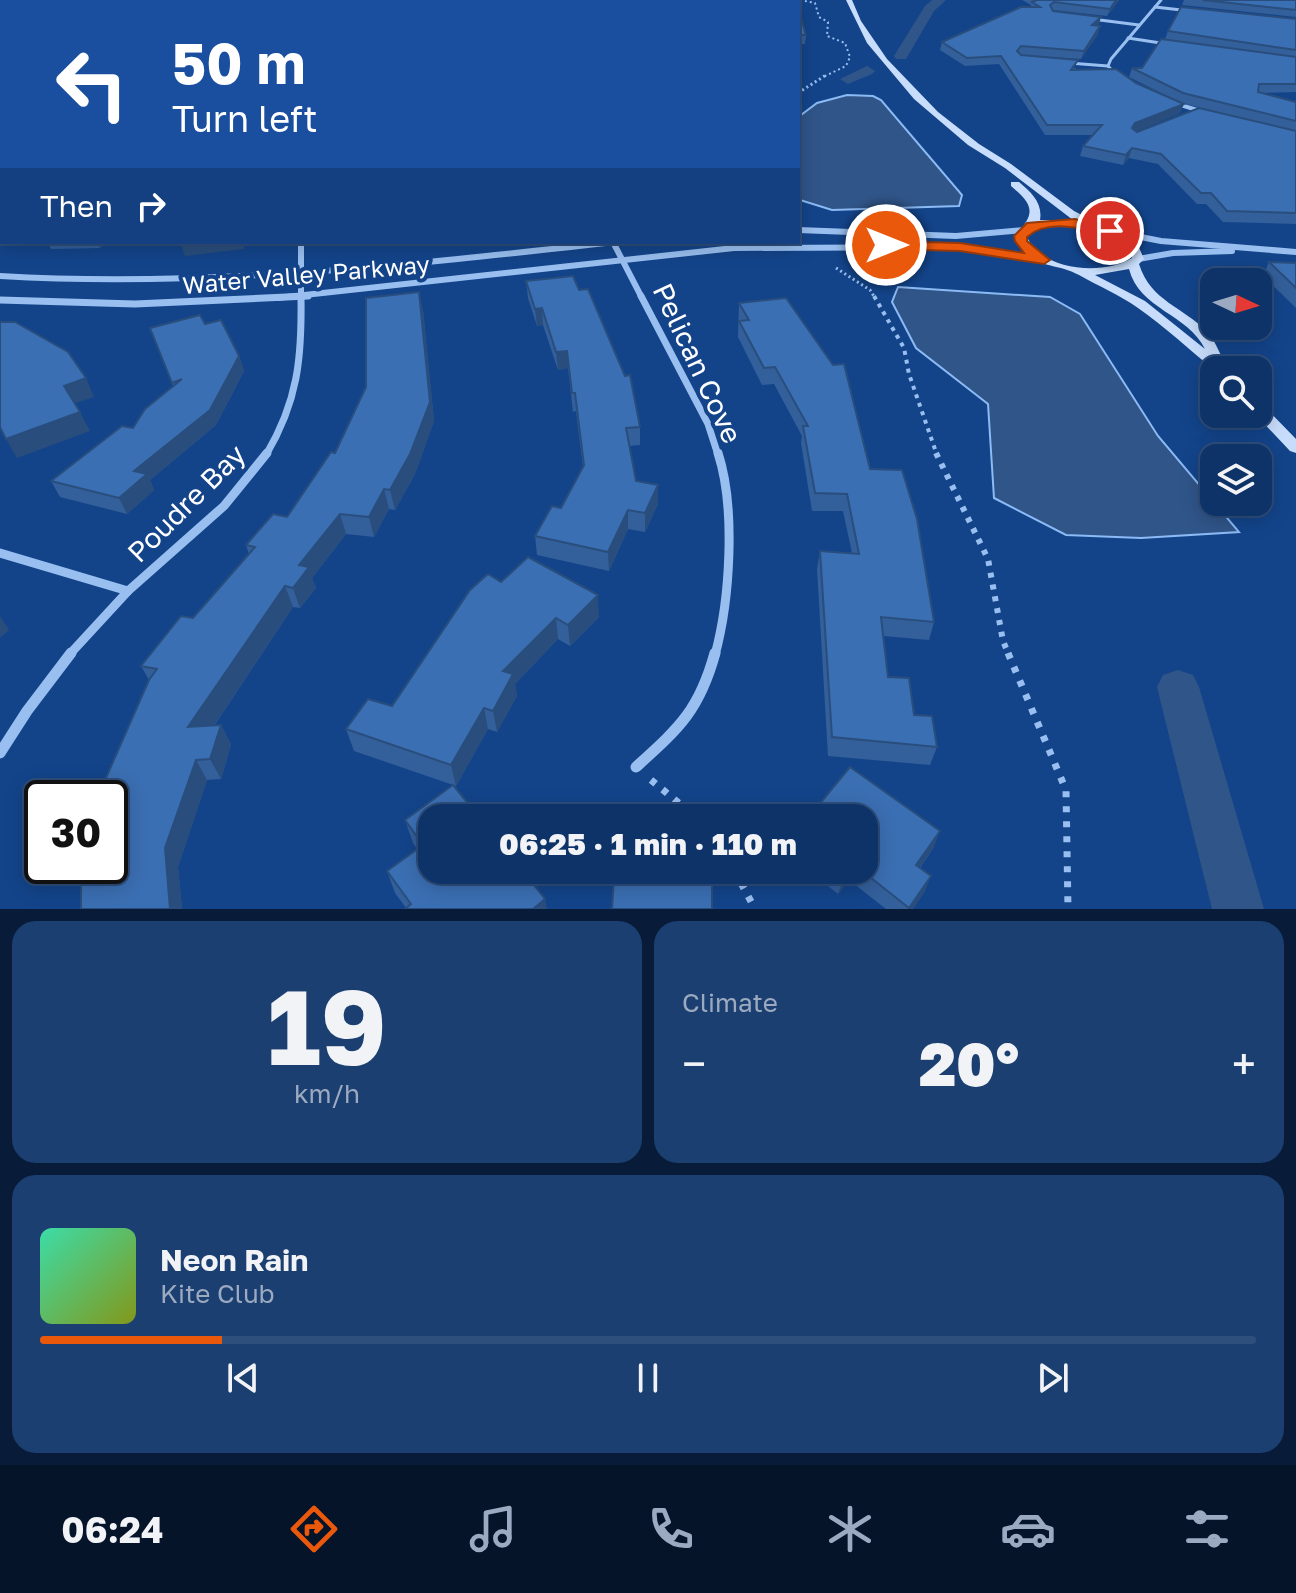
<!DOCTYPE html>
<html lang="en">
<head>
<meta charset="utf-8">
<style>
  body { margin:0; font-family:"Golos Text",sans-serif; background:#1c3f71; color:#f1f3f6; height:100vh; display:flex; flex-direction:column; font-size:30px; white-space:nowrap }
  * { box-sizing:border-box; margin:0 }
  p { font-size:26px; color:#9baac0 }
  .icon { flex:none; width:44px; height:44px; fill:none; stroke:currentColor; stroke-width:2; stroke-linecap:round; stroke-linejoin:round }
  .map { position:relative; height:909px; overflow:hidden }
  .sheet { display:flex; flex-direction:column; gap:12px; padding:12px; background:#081c39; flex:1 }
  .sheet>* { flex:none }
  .hud { position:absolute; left:0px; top:0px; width:800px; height:244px; box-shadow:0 4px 20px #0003,0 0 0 2px #2e4e7c; background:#1a4fa0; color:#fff; overflow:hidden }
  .needle { width:52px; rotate:94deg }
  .buttons { position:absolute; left:1200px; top:268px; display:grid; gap:16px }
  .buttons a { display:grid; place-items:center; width:72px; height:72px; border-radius:16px; background:#0e3368; box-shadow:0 4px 20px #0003,0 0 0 2px #2e4e7c; font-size:40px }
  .speed { position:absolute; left:24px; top:780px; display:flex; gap:16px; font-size:40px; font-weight:700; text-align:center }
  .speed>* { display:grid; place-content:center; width:104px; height:104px; border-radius:50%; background:#0e3368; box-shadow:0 4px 20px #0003,0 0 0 2px #2e4e7c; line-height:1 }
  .speed .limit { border:4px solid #111; border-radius:12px; background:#fff; color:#111 }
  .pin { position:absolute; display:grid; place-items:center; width:68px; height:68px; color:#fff; margin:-34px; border:4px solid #fff; border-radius:50%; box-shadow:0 2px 8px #0007 }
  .me { position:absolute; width:88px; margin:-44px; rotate:90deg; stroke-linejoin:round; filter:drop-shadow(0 0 6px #0008) }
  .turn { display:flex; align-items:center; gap:28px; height:168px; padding:0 40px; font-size:36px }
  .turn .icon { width:104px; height:104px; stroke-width:2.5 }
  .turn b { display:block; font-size:56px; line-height:68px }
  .then { display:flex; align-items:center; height:76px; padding:0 40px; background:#0003; gap:16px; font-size:30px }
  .big { font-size:60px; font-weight:800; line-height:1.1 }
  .sheet .card { flex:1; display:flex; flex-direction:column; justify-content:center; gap:12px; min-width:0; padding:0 28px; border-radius:24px; background:#1c3f71 }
  .sheet .dial { align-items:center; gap:0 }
  .dial b { font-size:104px; line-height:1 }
  .song { display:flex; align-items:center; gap:24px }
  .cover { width:96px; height:96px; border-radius:12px; background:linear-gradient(135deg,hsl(160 70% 55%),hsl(70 70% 35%)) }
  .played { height:8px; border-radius:4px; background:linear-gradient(90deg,#ea580c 15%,#2e4e7c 15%) }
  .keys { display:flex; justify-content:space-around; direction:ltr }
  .heat { display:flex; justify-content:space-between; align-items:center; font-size:44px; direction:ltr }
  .sheet .tiles { flex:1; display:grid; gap:12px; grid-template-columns:1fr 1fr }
  .card:last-child { grid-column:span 2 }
  .trip { position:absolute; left:418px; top:804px; width:460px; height:80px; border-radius:24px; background:#0e3368; box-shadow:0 4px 20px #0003,0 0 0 2px #2e4e7c; font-weight:800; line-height:80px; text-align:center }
  .tabs { display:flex; height:128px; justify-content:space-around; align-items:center; background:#06142a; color:#9baac0 }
  .tabs .icon { width:56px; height:56px }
  .tabs .current { color:#ea580c }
  .tabs b { font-size:36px; color:#f1f3f6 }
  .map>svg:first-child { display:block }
  .water { fill:#305589; stroke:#8bbaf4; stroke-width:2 }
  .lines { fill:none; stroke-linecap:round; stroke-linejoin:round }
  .canal { fill:#305589; fill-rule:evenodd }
  .path-far4 { stroke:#99bff0; stroke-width:2; stroke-dasharray:2 3; stroke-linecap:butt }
  .path-far3 { stroke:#99bff0; stroke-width:3; stroke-dasharray:2 3; stroke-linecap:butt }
  .path-far2 { stroke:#99bff0; stroke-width:4; stroke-dasharray:4 5; stroke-linecap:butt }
  .path-far1 { stroke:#99bff0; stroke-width:6; stroke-dasharray:5 7; stroke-linecap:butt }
  .path { stroke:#99bff0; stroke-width:7; stroke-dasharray:6 9; stroke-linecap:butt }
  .street-far5 { stroke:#99bff0; stroke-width:3 }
  .street-far4 { stroke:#99bff0; stroke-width:4 }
  .street-far3 { stroke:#99bff0; stroke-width:6 }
  .street-far2 { stroke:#99bff0; stroke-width:7 }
  .street-far1 { stroke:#99bff0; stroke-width:9 }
  .street { stroke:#99bff0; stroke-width:11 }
  .secondary { fill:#c7ddfb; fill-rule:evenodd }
  .wall { fill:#335f9a; fill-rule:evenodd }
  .shaded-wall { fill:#294e7d }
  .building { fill:#3b6fb3; stroke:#294e7d; stroke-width:2 }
  .route { fill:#ea580c; stroke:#983908; stroke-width:2 }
  .labels { text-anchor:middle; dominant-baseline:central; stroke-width:8; stroke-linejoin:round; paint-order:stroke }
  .far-street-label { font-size:24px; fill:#fff; stroke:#13448a }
  .street-label { font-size:28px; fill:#fff; stroke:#13448a }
</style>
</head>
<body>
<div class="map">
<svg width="1296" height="909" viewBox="0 0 1296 909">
  <rect width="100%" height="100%" fill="#13448a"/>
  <g class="water">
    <polygon points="263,0 646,0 245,2"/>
    <polygon points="847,95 873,96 881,100 962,195 959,206 832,210 800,200 798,135 801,115 817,103"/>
    <polygon points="898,287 1050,297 1080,314 1158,436 1239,532 1141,538 1066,535 994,498 988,404 916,348 892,302"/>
  </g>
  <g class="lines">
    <g class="canal">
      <polygon points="932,0 946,0 934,11 906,59 896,59 894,56 925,6"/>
      <polygon points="867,66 875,71 872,74 848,84 840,79"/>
      <polygon points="1178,670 1193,675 1199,687 1264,909 1212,909 1157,687 1163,675"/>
    </g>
    <g class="path-far4">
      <polyline points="800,0 815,3 819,17 828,22 827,36 845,43 850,57 846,66 823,77"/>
      <polyline points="193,2 214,0"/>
    </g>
    <g class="path-far3">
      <polyline points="798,93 826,75"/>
      <polyline points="836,268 870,290 875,298"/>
    </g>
    <polyline class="path-far2" points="874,296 904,348 909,374 937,455"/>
    <polyline class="path-far1" points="936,453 988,559 1003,641 1009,655"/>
    <g class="path">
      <polyline points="1008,653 1066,790 1068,909"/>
      <polyline points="651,780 697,818"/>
      <polyline points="734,870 755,909"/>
    </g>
    <g class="street-far5">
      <polyline points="1155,7 1190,11"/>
      <polyline points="1092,19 1139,25"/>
      <polyline points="1128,38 1167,44"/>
      <polyline points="1069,63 1108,66"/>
      <polyline points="1115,74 1108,66 1111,59 1161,0"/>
    </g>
    <polyline class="street-far4" points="1174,103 1207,113"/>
    <g class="street-far3">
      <polyline points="798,230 956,236 1025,230"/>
      <polyline points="1110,231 1161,241 1296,252"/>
      <polyline points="301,242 301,298"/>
      <polyline points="613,242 642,298"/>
      <polyline points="1138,259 1173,253 1232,251"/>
      <path d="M0,276c206,12 409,-11 614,-34"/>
      <polyline points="277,298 734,248 960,247 1039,259"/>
    </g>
    <g class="street-far2">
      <polyline points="641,296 708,424 718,455"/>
      <polyline points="0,300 135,304 308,296"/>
      <path d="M266,455c32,-54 36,-97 35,-159"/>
    </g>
    <g class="street-far1">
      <polyline points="0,553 128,591"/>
      <polyline points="69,655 128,591 224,506 267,453"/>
      <path d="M715,655c15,-55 21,-147 3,-202"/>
    </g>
    <g class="street">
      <polyline points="0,753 27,711 71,653"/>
      <path d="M636,767c43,-39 63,-56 79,-114"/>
    </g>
    <g class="secondary">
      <path d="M846,0h6l9,21 26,38 51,53 41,32 32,20 63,47 63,32 7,16 -5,5c12,38 44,42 69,69 10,11 13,27 22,37h-16c-25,-21 -49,-43 -76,-62 -18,-13 -40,-22 -59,-33 -26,-14 -49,-4 -64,-39 20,-22 20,-30 -4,-50v-4h8c12,10 24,21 21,38h33l-68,-52 -37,-23 -54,-46 -47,-56zM1055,226c27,0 50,5 73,21l4,11c-29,18 -90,13 -105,-21l9,-9zM1129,269c10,40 59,45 76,80l-60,-48 -50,-26z"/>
      <polygon points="1258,404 1263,405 1296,439 1296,453 1290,451 1255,414 1258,414"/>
    </g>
  </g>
  <g class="wall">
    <path d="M1022,0h97l-12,16 -54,-6v1l46,13 -2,2 1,8 -17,25 -61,-4 56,13 -1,2 61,13 39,17 -46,-23 3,-9h10l23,-29 3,-8 128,-12v73l-37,1 37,9v122l-73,-2 -17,-18h-9l-39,-40 -29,-6 -6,7 -43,-9 3,-10 10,-11h-48l-46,-71 -34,2 -25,-16 2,-8 89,-35v-2zM1182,103l82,21 -127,8 -1,-1 44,-18z"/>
    <polygon points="1184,0 1296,0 1296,17 1182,5"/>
    <polygon points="798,7 806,35 805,44 798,44"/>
    <polygon points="48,242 106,242 100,248 51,249"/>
    <polygon points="368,242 392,242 368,244"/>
    <polygon points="1269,262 1296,263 1296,308 1263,276"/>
    <polygon points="526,281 640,427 640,445 629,446 636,481 658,485 658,504 645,532 628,529 609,571 537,555 535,536 561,508 583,467 576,411 573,412 568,368 558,370 543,325 537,326 528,298"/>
    <polygon points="739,303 870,469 934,622 929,640 883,636 888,677 937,747 930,765 828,756 817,569 820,551 852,553 843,511 812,511 801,443 802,436 774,384 762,385 738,337"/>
    <polygon points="423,310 434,421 415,474 395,510 389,509 374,537 346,534 312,578 316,588 300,608 293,607 214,726 221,725 231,745 221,779 207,780 178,867 182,909 81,909 81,877 54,878 43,866 110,866 149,680 141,666 193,618 249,554 246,545 287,517 335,453"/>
    <polygon points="205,324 239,356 244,371 216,425 150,480 154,490 127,514 60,497 51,481 133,428 173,386 150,328"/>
    <polygon points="501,582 599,617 570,646 558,639 515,684 517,696 497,732 488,729 456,786 354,751 346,729 392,706"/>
    <polygon points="405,820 522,870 406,908 395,893 387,871 417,849 413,843"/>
    <polygon points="934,847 920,868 925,891 913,909 886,909 849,880 838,894 808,870 864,870"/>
  </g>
  <g class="shaded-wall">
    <polygon points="1116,0 1119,0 1107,16 1110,9"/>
    <polygon points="1101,17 1099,24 1090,33 1092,25"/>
    <polygon points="1100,26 1098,34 1081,59 1084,51"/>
    <polygon points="1184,104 1180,113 1131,133 1135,123"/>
    <polygon points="1132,148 1129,158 1123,165 1126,155"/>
    <polygon points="97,242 106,242 100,248"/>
    <polygon points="180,242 245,242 244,249 185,256"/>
    <polygon points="419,292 423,310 434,421 415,474 395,510 390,490"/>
    <polygon points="542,308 543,325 537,326 535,309"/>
    <polygon points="567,351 568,368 558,370 556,352"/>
    <polygon points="239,356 244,371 216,425 150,480 154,490 127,514 119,498 134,471"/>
    <polygon points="86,378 94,397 73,404 64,386"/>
    <polygon points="80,412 90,431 17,458 6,439"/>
    <polygon points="658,485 658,504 645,532 645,513"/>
    <polygon points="384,489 389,509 374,537 369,517"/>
    <polygon points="628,510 628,529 609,571 608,552"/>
    <polygon points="340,514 346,534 312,578 316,588 300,608 293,588 299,565"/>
    <polygon points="285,586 293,607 199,748 188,727"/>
    <polygon points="598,595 599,617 570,646 568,625"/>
    <polygon points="0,616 9,630 0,638"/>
    <polygon points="556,618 558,639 515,684 517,696 497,732 493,711 503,671"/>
    <polygon points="484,708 488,729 456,786 451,765"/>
    <polygon points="221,725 231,745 221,779 210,759"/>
    <polygon points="196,760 207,780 178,867 182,909 170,909 165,848"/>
    <polygon points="940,831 934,847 910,881 916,865"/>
    <polygon points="850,870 852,870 849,880 838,894 843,879"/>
    <polygon points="931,876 925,891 913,909 909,909"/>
    <polygon points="545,899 547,909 533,909"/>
  </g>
  <g class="building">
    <polygon points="648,0 661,0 672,2 641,2"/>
    <polygon points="695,0 796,0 796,2 694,2"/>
    <polygon points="1037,0 1116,0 1110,9 1054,2 1050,5 1053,11 1101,17 1092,25 1100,26 1084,51 1021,46 1017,51 1021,55 1078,60 1071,70 1116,69 1136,83 1184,104 1135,123 1132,128 1137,132 1199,108 1296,131 1296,213 1227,211 1211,193 1201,193 1161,154 1132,148 1126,155 1083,146 1102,125 1047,125 1001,56 967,58 942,42 1021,7 1040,7 1032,2"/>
    <polygon points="1203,0 1296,0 1296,10"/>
    <polygon points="798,7 806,35 798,35"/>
    <polygon points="1181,7 1296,19 1296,50 1168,31"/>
    <polygon points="1161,39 1296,57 1296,84 1259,84 1258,92 1296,102 1296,121 1183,93 1132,68 1142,68"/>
    <polygon points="1269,262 1296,263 1296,288"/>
    <polygon points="573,276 579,290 588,289 625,376 630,375 640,427 626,428 636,481 658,485 645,513 628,510 608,552 535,536 552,506 561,508 584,465 575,393 572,393 567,351 556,352 542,308 535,309 526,281"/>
    <polygon points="419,292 430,402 410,454 390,490 384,489 369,517 340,514 299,565 309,567 293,588 285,586 188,727 221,725 210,759 196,760 165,848 170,909 81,909 81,866 110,866 110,798 65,798 70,788 102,787 149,680 157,669 141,666 181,616 193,618 255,547 246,545 273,514 287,517 331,452 335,453 366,387 366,298"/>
    <polygon points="786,298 833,365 844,364 870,469 902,470 917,519 934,622 881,617 888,677 909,678 914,715 932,716 937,747 832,737 820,551 859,554 847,494 815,493 803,426 808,426 775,367 764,368 739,321 749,320 739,303"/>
    <polygon points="200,315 205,324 221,320 239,356 210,410 134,471 147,474 119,498 51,481 122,426 133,428 145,409 182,379 172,383 150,328"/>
    <polygon points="0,322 15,322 68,352 86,378 64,386 80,412 6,439 0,427"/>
    <polygon points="528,557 598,595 568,625 556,618 503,671 513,674 493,711 484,708 451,765 346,729 368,699 392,706 470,590 488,574 501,582"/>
    <polygon points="850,767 940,831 916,865 931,876 909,908 861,870 864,870 864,818 808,818"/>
    <polygon points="453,785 480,818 432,818 432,870 522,870 545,899 533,909 405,909 411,904 387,871 423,845 405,820"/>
    <polygon points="42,850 42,859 38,859"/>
    <polygon points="831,870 850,870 843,879"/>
    <polygon points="614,878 712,883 712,909 612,909"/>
  </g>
  <path class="route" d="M1075,219l42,12 -7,4c-25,-6 -62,-17 -83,2v4l23,19 -6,4 -84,-13 -74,-2 -7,-4 7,-4 74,2 64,10 -9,-12 -1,-5 13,-13z"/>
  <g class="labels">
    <g class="far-street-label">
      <text transform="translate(306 274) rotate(-5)">Water Valley Parkway</text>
    </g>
    <g class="street-label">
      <text transform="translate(698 363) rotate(65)">Pelican Cove</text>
      <text transform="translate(186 503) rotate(-45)">Poudre Bay</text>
    </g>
  </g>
</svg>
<div class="buttons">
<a><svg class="needle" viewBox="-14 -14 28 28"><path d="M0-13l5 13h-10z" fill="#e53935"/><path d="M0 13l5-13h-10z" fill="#9baac0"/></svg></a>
<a><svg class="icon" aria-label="search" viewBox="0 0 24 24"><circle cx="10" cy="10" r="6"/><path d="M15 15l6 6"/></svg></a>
<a><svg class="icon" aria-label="layers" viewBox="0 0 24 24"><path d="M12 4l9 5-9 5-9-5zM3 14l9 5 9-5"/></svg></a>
</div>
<div class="speed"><div class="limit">30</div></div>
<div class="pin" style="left:1110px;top:231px;background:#d93025"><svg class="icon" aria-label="arrive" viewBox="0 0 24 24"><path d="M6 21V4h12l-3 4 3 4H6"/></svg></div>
<svg class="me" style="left:886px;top:245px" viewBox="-20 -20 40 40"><circle r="17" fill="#ea580c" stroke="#fff" stroke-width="3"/><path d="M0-11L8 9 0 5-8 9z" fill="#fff"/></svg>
<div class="trip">06:25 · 1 min · 110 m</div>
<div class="hud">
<div class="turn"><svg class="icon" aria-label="left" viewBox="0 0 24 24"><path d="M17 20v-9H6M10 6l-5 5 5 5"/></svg><div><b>50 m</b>Turn left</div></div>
<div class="then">Then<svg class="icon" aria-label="right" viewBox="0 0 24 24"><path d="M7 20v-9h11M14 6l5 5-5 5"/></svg></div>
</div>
</div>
<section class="sheet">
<div class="tiles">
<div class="card dial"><b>19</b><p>km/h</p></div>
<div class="card"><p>Climate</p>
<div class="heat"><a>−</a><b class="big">20°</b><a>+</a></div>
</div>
<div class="card">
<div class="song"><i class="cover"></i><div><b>Neon Rain</b><p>Kite Club</p></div></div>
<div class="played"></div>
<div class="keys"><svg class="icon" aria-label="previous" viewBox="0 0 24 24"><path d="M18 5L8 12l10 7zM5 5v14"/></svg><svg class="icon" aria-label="pause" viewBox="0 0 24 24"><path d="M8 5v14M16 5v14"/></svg><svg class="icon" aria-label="next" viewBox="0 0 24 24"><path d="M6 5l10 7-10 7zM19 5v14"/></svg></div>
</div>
</div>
</section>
<nav class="tabs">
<b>06:24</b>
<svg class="icon current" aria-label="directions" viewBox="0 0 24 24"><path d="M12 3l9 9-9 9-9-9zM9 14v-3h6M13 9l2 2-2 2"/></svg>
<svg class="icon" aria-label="music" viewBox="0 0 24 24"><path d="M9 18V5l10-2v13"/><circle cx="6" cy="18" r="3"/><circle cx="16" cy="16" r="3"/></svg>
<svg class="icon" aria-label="phone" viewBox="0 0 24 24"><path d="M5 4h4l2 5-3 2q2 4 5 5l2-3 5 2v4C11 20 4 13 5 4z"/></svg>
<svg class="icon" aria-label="climate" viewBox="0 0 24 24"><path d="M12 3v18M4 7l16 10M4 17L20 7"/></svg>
<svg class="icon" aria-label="car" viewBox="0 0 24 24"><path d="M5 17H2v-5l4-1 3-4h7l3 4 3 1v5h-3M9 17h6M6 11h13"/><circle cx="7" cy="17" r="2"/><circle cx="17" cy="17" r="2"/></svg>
<svg class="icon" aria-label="filters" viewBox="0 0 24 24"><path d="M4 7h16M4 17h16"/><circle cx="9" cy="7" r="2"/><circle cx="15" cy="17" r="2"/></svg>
</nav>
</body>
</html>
